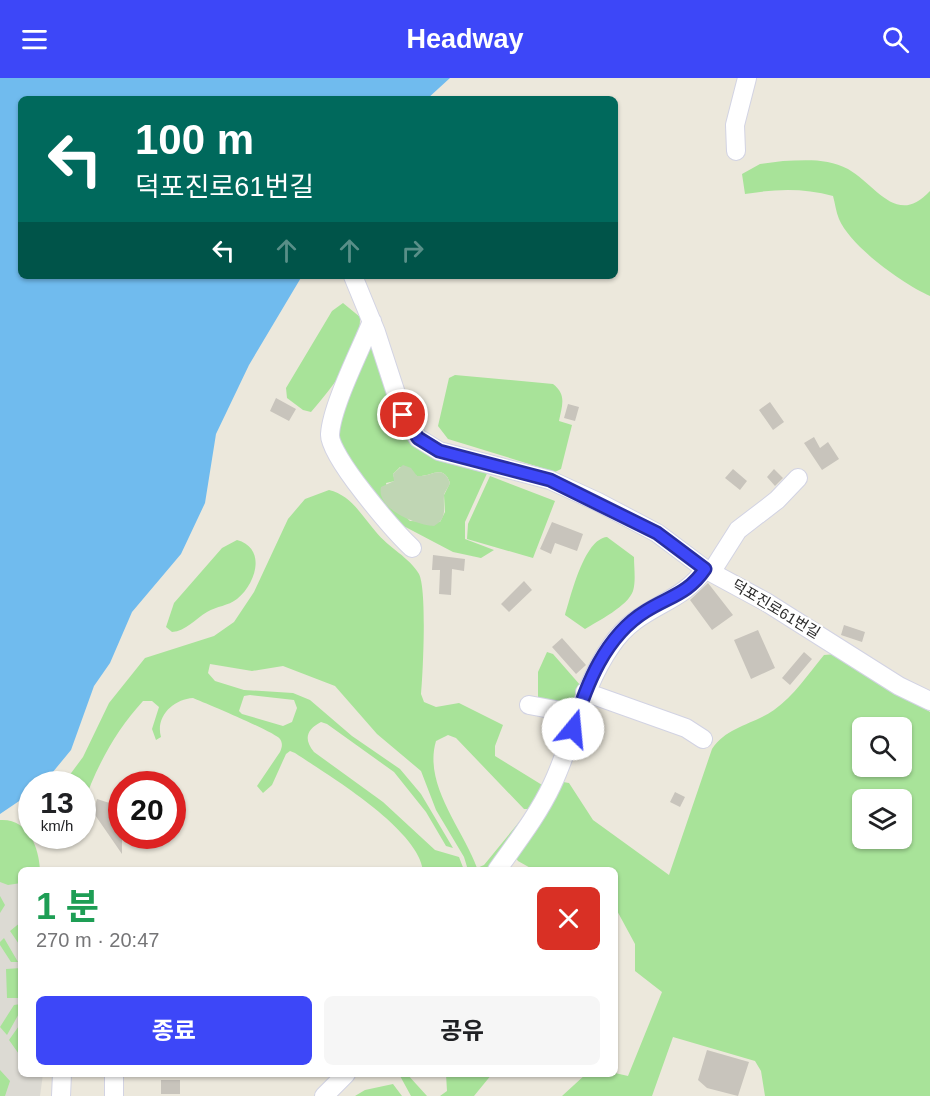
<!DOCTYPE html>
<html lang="ko">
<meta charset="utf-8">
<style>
body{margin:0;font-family:Arial,"Noto Sans KR",sans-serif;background:#f6f6f6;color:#202124;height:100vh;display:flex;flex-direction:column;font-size:22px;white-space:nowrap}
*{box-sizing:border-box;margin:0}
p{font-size:20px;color:#757577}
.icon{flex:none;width:33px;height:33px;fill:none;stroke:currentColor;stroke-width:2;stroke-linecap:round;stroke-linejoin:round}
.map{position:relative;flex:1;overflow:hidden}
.panel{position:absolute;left:18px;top:789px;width:600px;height:210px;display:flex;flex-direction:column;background:#fff;border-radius:9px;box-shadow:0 2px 4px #0004}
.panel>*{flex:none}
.hud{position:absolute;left:18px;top:18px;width:600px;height:183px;border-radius:9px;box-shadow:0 2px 4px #0004;background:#00695c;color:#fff;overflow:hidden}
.buttons{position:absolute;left:852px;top:639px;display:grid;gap:12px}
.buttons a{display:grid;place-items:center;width:60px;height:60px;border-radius:9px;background:#fff;box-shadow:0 2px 4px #0004;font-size:30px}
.speed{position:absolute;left:18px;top:693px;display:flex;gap:12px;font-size:30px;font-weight:700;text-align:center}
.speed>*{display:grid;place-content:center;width:78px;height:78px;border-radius:50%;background:#fff;box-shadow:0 2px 4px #0004;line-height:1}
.speed small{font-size:15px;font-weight:400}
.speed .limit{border:9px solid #d22;background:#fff;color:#111}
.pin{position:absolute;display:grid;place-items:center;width:51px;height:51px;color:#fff;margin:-26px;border:3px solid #fff;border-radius:50%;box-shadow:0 2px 6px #0007}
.me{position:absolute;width:66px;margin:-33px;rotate:17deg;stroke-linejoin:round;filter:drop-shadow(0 0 4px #0008)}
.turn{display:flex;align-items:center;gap:21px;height:126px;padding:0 18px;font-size:27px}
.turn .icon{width:78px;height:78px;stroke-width:2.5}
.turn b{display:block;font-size:42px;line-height:51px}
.lanes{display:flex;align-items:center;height:57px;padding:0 18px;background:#0003;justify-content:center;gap:30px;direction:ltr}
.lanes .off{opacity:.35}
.round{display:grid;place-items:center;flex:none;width:63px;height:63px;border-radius:9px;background:#f6f6f6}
.summary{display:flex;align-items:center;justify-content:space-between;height:102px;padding:0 18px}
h1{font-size:36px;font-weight:700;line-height:45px;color:#1e9e55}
.button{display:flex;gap:12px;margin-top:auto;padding:12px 18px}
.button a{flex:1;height:69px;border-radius:9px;background:#3d47f8;color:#fff;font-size:24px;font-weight:700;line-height:69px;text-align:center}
.button a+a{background:#f6f6f6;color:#202124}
header{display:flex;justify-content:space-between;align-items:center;height:78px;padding:0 18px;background:#3d47f8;color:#fff;font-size:27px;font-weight:700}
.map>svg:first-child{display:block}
.green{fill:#a8e399;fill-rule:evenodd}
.cemetery{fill:#c0d6b4}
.plaza{fill:#dcdad3}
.water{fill:#70bbee}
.building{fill:#c8c4bc}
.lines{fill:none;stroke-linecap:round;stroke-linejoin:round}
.minor-casing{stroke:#d2d3e3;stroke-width:20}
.minor{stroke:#fff;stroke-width:18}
.route-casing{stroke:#282ea1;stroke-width:15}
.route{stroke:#3d47f8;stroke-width:10}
.labels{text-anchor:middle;stroke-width:4.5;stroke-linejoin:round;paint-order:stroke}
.street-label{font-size:15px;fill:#2a2a2a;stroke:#fff}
</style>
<header><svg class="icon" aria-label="menu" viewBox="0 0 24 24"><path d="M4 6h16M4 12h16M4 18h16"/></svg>Headway<svg class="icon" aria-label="search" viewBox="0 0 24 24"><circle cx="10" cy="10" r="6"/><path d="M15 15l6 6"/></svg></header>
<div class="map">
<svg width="930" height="1018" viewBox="0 0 930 1018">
<rect width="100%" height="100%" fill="#ece8dc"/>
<path class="green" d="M783,83C805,82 828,80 848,91C877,108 897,149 930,113V218C903,206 851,169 839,141C836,134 835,125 833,118C804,110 775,111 745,116L742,96L760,86Z
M343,225L360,239C361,275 333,308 311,334L303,332L287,320L286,310L332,233Z
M369,262L401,346L489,391L465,444V461L494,472L481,480L453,474L394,443L346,383L336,354ZM400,389L417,398C432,399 443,385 450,405L444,417L445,434L440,444L410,443L404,437L393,432L386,405L395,403L393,396Z
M455,297L553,306C567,317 562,327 559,343L572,347L561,391L555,394L448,361L438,348L449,300Z
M490,398L555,423L533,480L467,461L468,446Z
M329,412C351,417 362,438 376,454C388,469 410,480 419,496C427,512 423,595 421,616L424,624L436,629L459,625L503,647L495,668V678L547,710L530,731H524L456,660L448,657L436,663C423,707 463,751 477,790L484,787L524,738L493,792H468L464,779L436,732L421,693L377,656L335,608L283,588L252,593L210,586L208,595L215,603L244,612L293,615L310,622L352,658L400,691L421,716L453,770L446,768L426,734L394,694L327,646L321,644C307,651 303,661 314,674L383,724L435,772L459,779L464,792H423C417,750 328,697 295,675L290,673L286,676L272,707L263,715L257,708L280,674C282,669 283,666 280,661C275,654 205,625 193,620C174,621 155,638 161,659L156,662L152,651L159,629L152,623H143C121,647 104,675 91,706C87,716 86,728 83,738L82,706H63L83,679L109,625L145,580L214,558L234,544L254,514L288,441L305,421ZM250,617L294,622L297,630L292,644L283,648L242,636L239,633L244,618Z
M607,459L634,479C634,490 636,503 633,513C628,528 598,543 585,551L565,537C571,518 584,461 607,459Z
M237,462C267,470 256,506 237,521C228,528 217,528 207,534C195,541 186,553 172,554L166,549L174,525L222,470Z
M547,574L553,576L581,608L577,622L572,627L538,621V594Z
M836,576L930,634V1018H765L761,993L755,983L673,959L652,1018H562L586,996L615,995L628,998L662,914L635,893V866L615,829V792H534L518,783L513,776L563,704L569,705L593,742L669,797L712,671C726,649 754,646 774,632C794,618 809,595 824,577ZM862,650H902V688H862ZM862,722H902V760H862Z
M0,742C28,740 39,769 40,792H21V996L29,1018H0Z
M399,996H407L427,1018H411Z
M446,996H492L474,1018H440L447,1013Z
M393,1006L402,1018H355L365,1012Z"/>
<path class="cemetery" d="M403,387L411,390L417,398C432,399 443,385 450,405C449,409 444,414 444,418C443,431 448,440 434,448C416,447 376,431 381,409L394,403L393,396Z"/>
<path class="plaza" d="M0,804L8,807L21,805V844L10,853L21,869V890L6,891L7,920H21V926L14,927L0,949L7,957L21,932V945L9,962L21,979V996H43L40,1018H5L10,1003L0,992V867L11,884H18L4,860L0,864V835L5,827L0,818Z"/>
<path class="water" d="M0,0H450L427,21H21V198H302L249,287L216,356L205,425L181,476L132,534L110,585L94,608L71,672L43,706H32L31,715L0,736Z"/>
<path class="building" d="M276,320L296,331L289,343L270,333Z
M770,324L784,344L773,352L759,332Z
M568,326L579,329L575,343L564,340Z
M814,359L820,370L828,364L839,381L822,392L804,365Z
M733,391L747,403L740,412L725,400Z
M774,391L783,400L775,408L767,399Z
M552,444L583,456L577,473L555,465L551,476L540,471Z
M433,477L465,481L464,493L452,491L451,517L439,516L440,492H432Z
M524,503L532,512L509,534L501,526Z
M708,505L733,537L712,552L690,522Z
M844,547L865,554L862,564L841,557Z
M758,552L775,590L751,601L734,562Z
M562,560L586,587L576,596L552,569Z
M804,574L812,581L790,607L782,600Z
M675,714L685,719L680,729L670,724Z
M97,721L122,729V776L93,734Z
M707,972L749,984L738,1018L707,1010L698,1002Z
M161,1002H180V1016H161Z"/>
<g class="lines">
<defs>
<path id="minor" d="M736,73L735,47L747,0
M353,198L376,254L403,337L418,360L439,373L550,402L598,424L657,455L705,491L766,524L899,608L930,623
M372,243C360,273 332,327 330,356C328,377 394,453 412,470
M712,493L738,452L777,422L798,400
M585,614L686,650L703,661
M529,627L577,636
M497,792C516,765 538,737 552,707C574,661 581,611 611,568C639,526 680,528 705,491
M114,996V1018
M61,1018L62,996
M324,1018L346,996"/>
</defs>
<use href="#minor" class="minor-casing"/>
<use href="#minor" class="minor"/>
</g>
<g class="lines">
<defs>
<path id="route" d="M403,337L418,360L439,373L550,402L657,455L705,491C688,516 670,518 646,533C605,558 586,607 573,651"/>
</defs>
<use href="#route" class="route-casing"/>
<use href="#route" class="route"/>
</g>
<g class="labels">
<g class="street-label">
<text transform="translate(776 531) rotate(31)" y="5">덕포진로61번길</text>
</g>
</g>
</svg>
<div class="buttons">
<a><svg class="icon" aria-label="search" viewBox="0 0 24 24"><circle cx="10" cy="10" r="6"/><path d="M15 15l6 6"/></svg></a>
<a><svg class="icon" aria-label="layers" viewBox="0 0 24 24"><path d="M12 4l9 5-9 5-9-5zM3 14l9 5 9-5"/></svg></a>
</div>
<div class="speed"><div>13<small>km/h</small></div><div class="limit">20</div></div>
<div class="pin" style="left:403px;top:337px;background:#d93025"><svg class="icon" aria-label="arrive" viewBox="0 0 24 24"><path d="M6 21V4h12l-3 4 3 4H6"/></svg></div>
<svg class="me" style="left:573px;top:651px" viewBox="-20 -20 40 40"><circle r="19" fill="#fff"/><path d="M0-13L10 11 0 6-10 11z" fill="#3d47f8"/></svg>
<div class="hud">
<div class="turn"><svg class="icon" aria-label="left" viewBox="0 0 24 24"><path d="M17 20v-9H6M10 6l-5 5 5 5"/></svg><div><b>100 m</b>덕포진로61번길</div></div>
<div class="lanes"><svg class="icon" aria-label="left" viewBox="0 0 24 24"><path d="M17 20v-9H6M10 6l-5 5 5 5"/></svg><svg class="icon off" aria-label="ahead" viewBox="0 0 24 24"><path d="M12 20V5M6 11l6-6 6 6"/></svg><svg class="icon off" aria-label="ahead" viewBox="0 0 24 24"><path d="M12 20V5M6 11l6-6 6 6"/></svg><svg class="icon off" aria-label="right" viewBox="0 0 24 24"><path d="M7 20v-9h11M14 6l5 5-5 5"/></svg></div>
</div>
<section class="panel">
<div class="summary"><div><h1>1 분</h1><p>270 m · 20:47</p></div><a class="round" style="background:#d93025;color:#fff"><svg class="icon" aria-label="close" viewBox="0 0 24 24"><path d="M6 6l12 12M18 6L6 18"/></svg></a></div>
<div class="button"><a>종료</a><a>공유</a></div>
</section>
</div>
